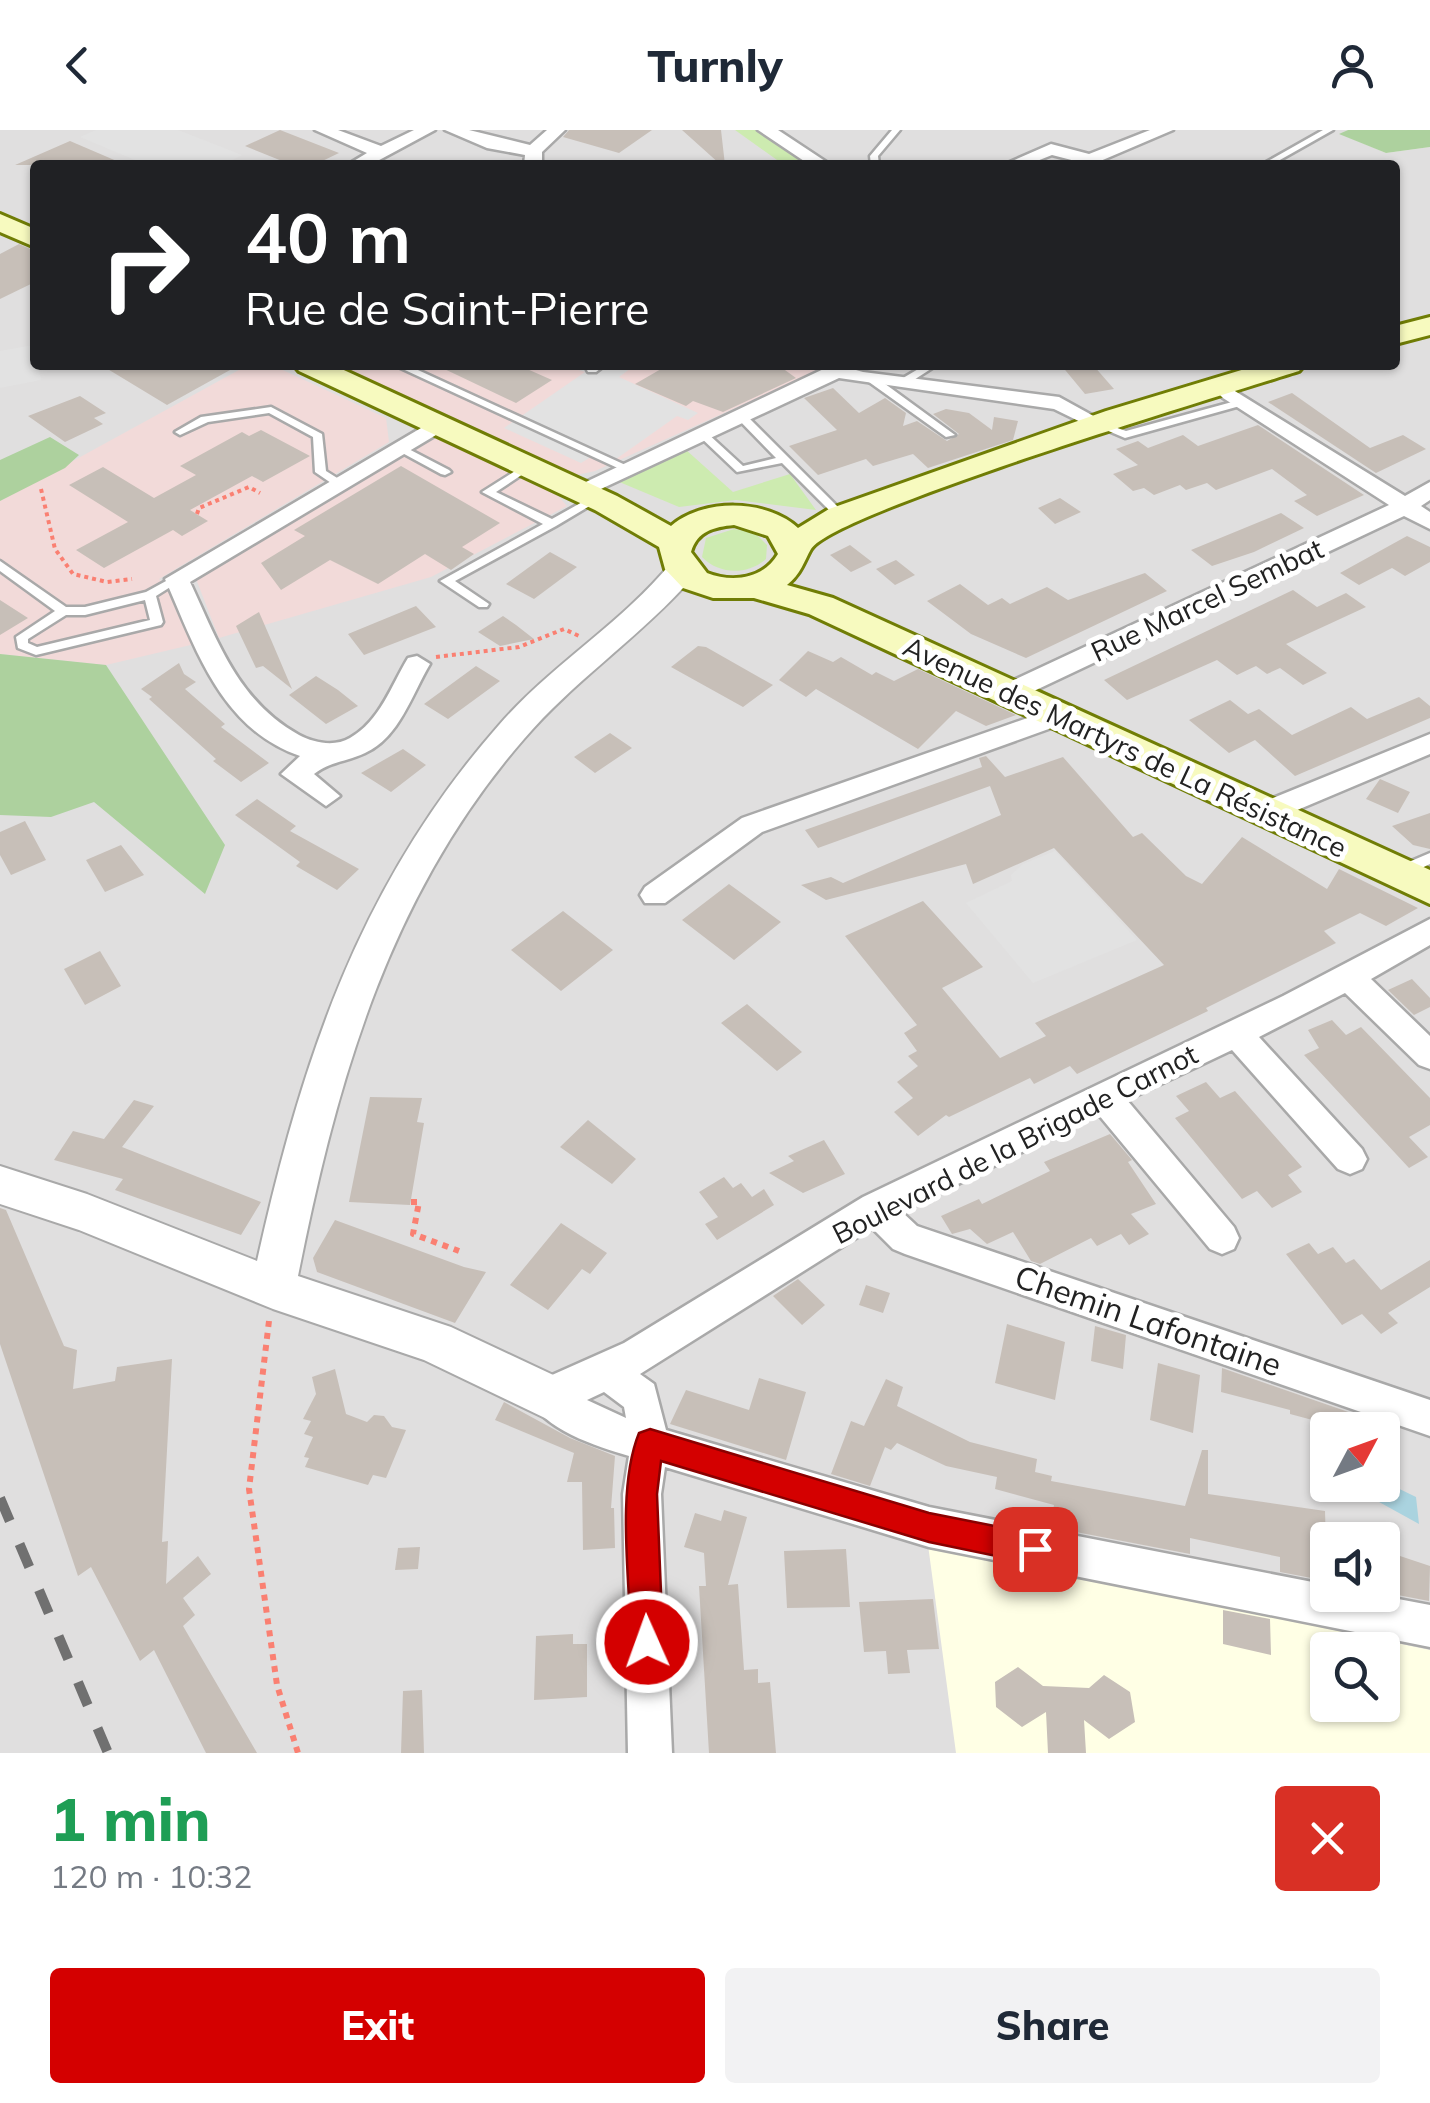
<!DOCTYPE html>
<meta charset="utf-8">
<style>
body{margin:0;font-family:Mulish,sans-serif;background:#f2f2f3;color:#1f2937;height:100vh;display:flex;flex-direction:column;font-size:38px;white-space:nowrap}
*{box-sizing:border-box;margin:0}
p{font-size:32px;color:#747a83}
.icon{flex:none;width:55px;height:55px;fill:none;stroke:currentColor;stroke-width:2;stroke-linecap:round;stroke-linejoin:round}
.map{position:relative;height:1623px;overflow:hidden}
.panel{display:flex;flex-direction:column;background:#fff;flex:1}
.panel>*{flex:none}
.hud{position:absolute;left:30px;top:30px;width:1370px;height:210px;border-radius:10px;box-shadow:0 2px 8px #0004;background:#202124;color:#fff;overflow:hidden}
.needle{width:65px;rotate:49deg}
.tools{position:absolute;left:1310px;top:1282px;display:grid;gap:20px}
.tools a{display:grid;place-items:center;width:90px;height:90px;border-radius:10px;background:#fff;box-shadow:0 2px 8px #0004;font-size:50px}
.pin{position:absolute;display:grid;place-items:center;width:85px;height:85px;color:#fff;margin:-42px;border-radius:20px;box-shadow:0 5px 15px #0006}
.me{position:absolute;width:110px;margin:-55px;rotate:358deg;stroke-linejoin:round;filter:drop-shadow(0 0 8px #0008)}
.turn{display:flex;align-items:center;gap:35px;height:210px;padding:0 50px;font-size:45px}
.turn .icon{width:130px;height:130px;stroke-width:2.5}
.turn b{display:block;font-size:70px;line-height:85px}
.round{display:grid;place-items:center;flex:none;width:105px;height:105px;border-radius:10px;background:#f2f2f3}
.summary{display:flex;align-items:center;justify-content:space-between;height:170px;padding:0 50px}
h1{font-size:60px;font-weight:800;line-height:75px;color:#1e9e55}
.cta{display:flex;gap:20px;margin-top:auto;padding:20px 50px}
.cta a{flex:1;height:115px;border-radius:10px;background:#d40000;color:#fff;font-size:40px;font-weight:800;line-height:115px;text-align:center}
.cta a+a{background:#f2f2f3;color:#1f2937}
header{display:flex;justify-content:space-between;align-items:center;height:130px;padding:0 50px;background:#fff;font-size:45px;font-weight:800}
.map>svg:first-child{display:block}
.residential{fill:#e0dfdf;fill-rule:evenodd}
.commercial{fill:#f2dad9}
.education{fill:#ffffe5;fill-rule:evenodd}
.grass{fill:#cdebb0}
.forest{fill:#add19e}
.parking{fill:#e2e2e2}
.water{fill:#aad3df}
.building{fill:#c7bfb8}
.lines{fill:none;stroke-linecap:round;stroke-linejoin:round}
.service-casing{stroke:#a9a9a9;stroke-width:5}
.minor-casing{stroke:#a9a9a9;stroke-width:5}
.tertiary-casing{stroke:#a9a9a9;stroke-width:4}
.secondary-casing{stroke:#707d05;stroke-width:6}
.path-far1{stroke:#fa8072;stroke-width:4;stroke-dasharray:4 4;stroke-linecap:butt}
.path{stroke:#fa8072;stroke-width:6;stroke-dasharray:6 6;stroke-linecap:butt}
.service{fill:#fff;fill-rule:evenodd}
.minor{fill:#fff;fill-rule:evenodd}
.tertiary{fill:#fff;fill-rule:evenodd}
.secondary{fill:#f7fabf;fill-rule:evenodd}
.rail{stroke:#707070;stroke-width:10;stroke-dasharray:25 25;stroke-linecap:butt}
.route{fill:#d40000;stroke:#8a0000;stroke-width:2.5}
.labels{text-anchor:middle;stroke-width:10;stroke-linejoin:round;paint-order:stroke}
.street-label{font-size:28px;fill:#222;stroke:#fff}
.near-street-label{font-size:32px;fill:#222;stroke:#fff}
</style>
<header><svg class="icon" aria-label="back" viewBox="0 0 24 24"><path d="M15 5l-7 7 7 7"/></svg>Turnly<svg class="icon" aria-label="person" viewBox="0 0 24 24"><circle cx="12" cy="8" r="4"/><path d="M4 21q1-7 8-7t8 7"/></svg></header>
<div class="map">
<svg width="1430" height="1623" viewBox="0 0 1430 1623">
<rect width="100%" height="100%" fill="#f2efe9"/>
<path class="residential" d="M0,0H1348L1341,4L1386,23L1430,17V1623H0ZM35,35H1395V235H35ZM1328,1300H1382V1355H1328ZM1328,1410H1382V1465H1328ZM1328,1520H1382V1575H1328Z"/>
<path class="commercial" d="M248,235H272L386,288L389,312L159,449L170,459L199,513L106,535L0,524V371Z
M329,235H831L595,341L572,346L552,359L567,376L431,447L219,508L196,449L457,291Z"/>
<path class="education" d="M928,1415L1430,1520V1623H956ZM1328,1520H1382V1575H1328Z"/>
<path class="grass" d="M735,0H757L813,35H784Z
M685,319L733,362L790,344L816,380L736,370L679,377L617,351Z
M734,399L755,403L767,415L766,429C748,445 719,445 702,427L706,408Z"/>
<path class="forest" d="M1348,0H1430V17L1386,23L1339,4Z
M50,307L79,325L65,338L0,371V330Z
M0,524L106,535L225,715L205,764L94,672L51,687L0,685Z"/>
<path class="parking" d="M96,0H178L242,25L222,35H147L80,7Z
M34,215L41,250L0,258V221Z
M564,235H635L619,247L698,283L688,290L677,286L609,334L591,327L581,333L504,298L585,242Z
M1055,721L1137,810L1033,853L966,773L1012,751L1011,745L1023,734Z"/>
<path class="water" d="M1383,1351L1416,1367L1419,1394L1370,1367L1367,1355H1382Z"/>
<path class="building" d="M280,0L339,23L314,35H292L245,16Z
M569,0H652L619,23L563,7Z
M682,0H721L725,35H721Z
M70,11L126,35H15Z
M19,114L35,121V152L0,169V124Z
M101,235H239L167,275Z
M436,235H518L552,250L516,273Z
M668,235H778L796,248L723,282L693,271L686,276L635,254Z
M1061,235H1093L1114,259L1085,264Z
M833,258L859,283L885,268L906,283L903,296L917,291L947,311L959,304L933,284L946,279L969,283L992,300L994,287L1018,291L1013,310L928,338L913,324L873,336L866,329L818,345L789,316L837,300L804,268Z
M1292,263L1370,318L1403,305L1426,319L1376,343L1268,272Z
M80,266L106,283L94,288L103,294L65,312L28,286Z
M1258,295L1364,365L1317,386L1294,371L1307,365L1272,339L1216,360L1207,353L1186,360L1180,355L1154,365L1144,358L1133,361L1113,344L1138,335L1116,319L1138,311L1148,318L1183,305L1198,316Z
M261,300L310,326L263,352L252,346L190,380L208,391L182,406L173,400L104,438L76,420L128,392L69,355L103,337L154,368L196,345L180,336L242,302L249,306Z
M401,336L500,393L462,417L474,424L451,440L425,424L378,454L330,430L281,460L261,433L305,406L294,400Z
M1060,368L1081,382L1055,394L1038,378Z
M1281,383L1304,398L1254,422L1212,436L1191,420Z
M1407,406L1430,417V432L1405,446L1392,438L1359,455L1340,443Z
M850,415L872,432L851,442L830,425Z
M550,422L577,437L534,469L506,454Z
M896,430L915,445L895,455L876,439Z
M1145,443L1167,461L1026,528L971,504L927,471L960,454L988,475L1002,468L1010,474L1047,457L1068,470Z
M1293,460L1317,477L1346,463L1366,477L1286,514L1327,543L1303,555L1280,538L1267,544L1256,536L1237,545L1217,530L1127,570L1104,550Z
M0,470L28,488L0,505Z
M416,476L436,497L364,525L348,504Z
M259,482L272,512L292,559L263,536L256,538L236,496Z
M503,486L516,495L534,509L500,516L478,502Z
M698,516L706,517L773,555L743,577L671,537Z
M808,521L833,532L841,527L872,545L876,542L894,551L918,539L1016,585L986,596L956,581L918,619L816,559L806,567L779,550Z
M179,533L184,544L196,552L185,559L225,594L221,597L269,633L241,652L213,631L216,629L149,569L152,567L141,559Z
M476,536L500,551L448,589L424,574Z
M316,546L338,560L358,576L326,594L289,565Z
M1419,567L1430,576V588L1295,646L1255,610L1229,623L1189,590L1230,570L1248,584L1259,579L1292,605L1351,577L1367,589Z
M610,603L632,618L595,643L574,627Z
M403,619L426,635L391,662L361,643Z
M986,626L1005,647L1063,627L1133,707L1142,703L1186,746L1202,754L1242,707L1327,759L1339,739L1418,778L1386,796L1360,783L1324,801L1336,813L1206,878L1208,881L1077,944L1070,936L1034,954L1030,948L949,987L946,985L918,1006L894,982L913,968L897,952L918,936L908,926L917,921L904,903L917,895L845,806L923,771L983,837L942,858L1000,928L1046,906L1035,893L1164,835L1054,718L973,754L966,734L826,770L801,755L831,747L843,753L1001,685L990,656L818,718L805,700L982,637L979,628Z
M1380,649L1410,662L1398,683L1366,669Z
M257,669L296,696L290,701L359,739L337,760L296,736L300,732L235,685Z
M1430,683V719L1413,715L1392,696Z
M25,691L46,730L11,745L0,725V702Z
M121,715L144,745L105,762L86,730Z
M729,754L781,792L734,830L682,790Z
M563,781L613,820L561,861L511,820Z
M100,821L121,856L85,875L64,839Z
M1412,849L1430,868V877L1414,885L1388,860Z
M747,874L802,922L777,941L721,893Z
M1332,890L1346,905L1361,897L1430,968V995L1409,1007L1428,1027L1409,1038L1304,925L1319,918L1308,900Z
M1206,952L1220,968L1235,961L1302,1037L1288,1045L1302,1062L1272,1078L1257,1061L1242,1069L1175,988L1189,981L1176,966Z
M370,967L422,968L417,992L424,993L410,1075L349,1072Z
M134,970L154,976L122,1017L261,1072L241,1105L115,1060L123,1049L54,1030L73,1001L104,1009Z
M588,990L636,1029L612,1054L560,1017Z
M1110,1004L1132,1030L1128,1032L1156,1074L1131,1084L1149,1104L1129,1115L1121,1104L1097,1116L1091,1108L1040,1134L1031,1131L1013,1102L987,1114L970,1099L952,1104L941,1086L979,1069L982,1074L1050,1041L1044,1032Z
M824,1010L845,1044L803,1063L769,1043L794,1031L788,1026Z
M724,1047L733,1058L741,1053L752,1067L764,1059L774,1075L717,1110L705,1094L718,1087L699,1062Z
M0,1078L6,1080L64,1216L77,1220L73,1259L115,1251L117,1237L172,1229L162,1412L168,1411L166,1454L198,1426L211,1444L183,1468L195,1485L183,1496L257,1623H206L154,1520L140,1531L91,1437L78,1446L0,1214Z
M335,1090L464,1137L486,1142L455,1193L317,1142L313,1128Z
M561,1093L607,1123L590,1144L582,1139L548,1180L510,1155Z
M1309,1113L1318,1124L1333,1117L1346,1133L1354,1129L1381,1160L1430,1130V1157L1388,1183L1398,1193L1381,1204L1362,1184L1342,1195L1286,1124Z
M798,1149L825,1175L802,1195L773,1166Z
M866,1155L890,1163L883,1183L859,1175Z
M1007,1194L1065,1212L1055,1270L995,1253Z
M1095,1196L1126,1205L1123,1239L1091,1231Z
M1158,1233L1200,1245L1193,1303L1150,1290Z
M1222,1238L1357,1285L1354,1300H1318L1320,1292L1290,1284V1280L1221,1262Z
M335,1239L346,1284L367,1292L374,1285L384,1286L392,1297L406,1300L386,1348L373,1345L368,1355L305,1337L309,1328L304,1327L313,1307L304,1304L311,1291L303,1289L316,1264L312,1247Z
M759,1248L806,1262L786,1330L670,1294L686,1260L749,1280Z
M886,1249L903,1257L897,1276L970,1312L1037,1329L1035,1342L1052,1346L1051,1351L1185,1376L1202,1320H1208V1364L1325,1381L1327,1451L1280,1442V1427L1190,1408V1424L1050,1397L1054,1375L995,1359L997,1347L946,1336L897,1313L891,1320L885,1317L870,1356L831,1344L851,1291L864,1296Z
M504,1272L570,1308L615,1326L611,1378H614L615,1418L583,1420L582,1352H567L574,1323L495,1290Z
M724,1380L747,1387L728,1455L738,1454L744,1540L758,1539V1553L770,1552L776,1623H709L699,1456H706L704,1423L684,1417L695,1383L721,1391Z
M420,1417L418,1439L395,1440L398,1418Z
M846,1419L850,1477L787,1478L784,1421Z
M1382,1420L1430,1436L1429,1471L1382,1462Z
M933,1469L939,1519L907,1520L910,1543L888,1544L886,1521L864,1522L859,1472Z
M1223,1480L1270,1489L1271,1525L1223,1514Z
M573,1504V1514H587V1567L534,1570L536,1506Z
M1018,1537L1043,1556L1089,1558L1104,1545L1130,1562L1135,1592L1109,1609L1084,1590L1086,1623H1048L1046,1582L1022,1597L996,1577L995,1552Z
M422,1560L424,1623H401L403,1561Z"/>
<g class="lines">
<defs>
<path id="service" d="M892,0H900L878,26L879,35H871L870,26Z
M1323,0H1333L1271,35H1261Z
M394,235H407L632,338L630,340H622Z
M593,235H605L596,242H588L587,240Z
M925,235H937L906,255H898V251Z
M869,248H877L955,305L946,307L869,252Z
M1243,269L1247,270V274L1125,308L1092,294L1097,291L1126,301Z
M271,277L322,304L326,341L342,351V355H334L315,342L313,307L269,283L208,292L180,305L175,302L201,287Z
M741,283L745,284L845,384V388H837L782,333L737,342L697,304L706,302L743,336L776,328L737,288L736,286Z
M399,314L449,340L451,342L445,345L441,344L395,319L394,317Z
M528,333L534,336L532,338L496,362L552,389L593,366H601L603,368L556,396L455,451L489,474L487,477H479L440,451L543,394L482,362Z
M0,431L66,477H85L146,462L177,445L183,449L156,466L163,492L161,495L36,525L18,518L16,507L55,481L0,441ZM145,470L150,490L37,517L28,513V509L66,485H85Z
M1430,723V734L1407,745H1397L1395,741L1397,737Z"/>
<path id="minor" d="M315,0H338L381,16L414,0H435L370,35H347L367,23Z
M445,0H469L530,15L547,0H565L542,22V35H524L525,25L487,18Z
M758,0H778L831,35H810Z
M1150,0H1173L1091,35L1052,25L1027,35H1003L1051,14L1089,24Z
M832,235H859L856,240L863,242L1059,267L1108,294L1097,300L1054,279L839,248L588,365L580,367L569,360Z
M1230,258L1405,366L1430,352V370L1421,376L1430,382V399L1404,386L1017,569H999L995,563L999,557L1389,375L1223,268L1219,264Z
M438,288L446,289V299L190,452C218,512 238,571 299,605C314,613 335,617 350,608C380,591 391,556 408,528L417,526L430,534C412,564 399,608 365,623C346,632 331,631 314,644L340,666L326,676L281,644L300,626C221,599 196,519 165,449Z
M1059,577L1068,580L1072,586L1068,592L762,702L665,773H645L640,765L645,757L742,688Z
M1430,604V624L1276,689L1266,692L1252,682L1256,675Z
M1430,789V815L1371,849L1430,906V939L1419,935L1345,863L1259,907L1362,1019L1367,1029L1362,1039L1350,1044L1338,1039L1232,920L1127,970L1234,1097L1239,1108L1234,1119L1222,1124L1210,1119L1098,984L902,1082L917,1096L1430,1270V1306L905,1124L893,1119L872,1098L640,1244L654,1254L666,1300L929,1377L1328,1455V1465H1377L1430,1475V1517L929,1417L665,1337L661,1364L672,1623H628L623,1364L629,1326C596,1316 543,1300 528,1266L534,1253L624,1213L863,1067L1283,866ZM604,1262L624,1277L626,1288L587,1270Z"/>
<path id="tertiary" d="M682,431L697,440L683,458C634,511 572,553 524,609C390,763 337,949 298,1146L451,1197L564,1250L570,1266L564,1282L547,1289L424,1230L273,1179L79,1100L0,1074V1036L87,1064L257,1131C302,929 360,753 499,595C551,535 621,494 671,433Z"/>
<path id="secondary" d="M0,84L35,99V117L0,102Z
M1430,187V205L1395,214V196Z
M294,235H333L617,366L671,396C703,368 767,369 798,398L829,379L1106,281L1258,235H1304L1299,241C1233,262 836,381 811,419C804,431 801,444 787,455L833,468L1430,740V774L809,484L754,468H713L683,458L665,439L659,417L595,380L299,241ZM734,395L768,406L778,424C763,449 733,453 707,443L691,422C697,401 714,397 734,395Z"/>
</defs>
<use href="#service" class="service-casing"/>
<use href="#minor" class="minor-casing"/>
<use href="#tertiary" class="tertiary-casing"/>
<use href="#secondary" class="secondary-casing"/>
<path class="path-far1" d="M41,359L55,419L73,444L107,452L132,449
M197,384L199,378L249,357L260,363
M436,527L519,517L564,499L579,506"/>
<path class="path" d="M411,1072H419L413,1104L459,1121
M269,1191L249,1359L277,1555L298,1623"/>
<use href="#service" class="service"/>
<use href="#minor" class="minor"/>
<use href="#tertiary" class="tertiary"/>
<use href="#secondary" class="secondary"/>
<path class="rail" d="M0,1368L108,1623"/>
</g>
<path class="route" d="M650,1299L929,1383L1035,1404L1046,1408L1050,1419L1046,1429L1035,1434L929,1412L661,1331L657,1364L663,1512L658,1523L647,1527L636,1523L631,1512C630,1451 616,1360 639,1303Z"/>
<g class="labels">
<g class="street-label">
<text transform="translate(1207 470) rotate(-25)" y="10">Rue Marcel Sembat</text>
<text transform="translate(1125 617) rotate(25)" y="10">Avenue des Martyrs de La Résistance</text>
<text transform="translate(1015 1014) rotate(-27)" y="10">Boulevard de la Brigade Carnot</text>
</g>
<g class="near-street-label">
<text transform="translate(1148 1191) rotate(19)" y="11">Chemin Lafontaine</text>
</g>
</g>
</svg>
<div class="tools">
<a><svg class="needle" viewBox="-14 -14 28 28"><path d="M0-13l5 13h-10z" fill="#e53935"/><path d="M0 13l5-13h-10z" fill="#747a83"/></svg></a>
<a><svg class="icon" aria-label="sound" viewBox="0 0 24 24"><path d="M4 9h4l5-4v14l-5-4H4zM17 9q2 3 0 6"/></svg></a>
<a><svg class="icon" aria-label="search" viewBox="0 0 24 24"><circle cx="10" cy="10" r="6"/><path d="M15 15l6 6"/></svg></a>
</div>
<div class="pin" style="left:1035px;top:1419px;background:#d93025"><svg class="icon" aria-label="arrive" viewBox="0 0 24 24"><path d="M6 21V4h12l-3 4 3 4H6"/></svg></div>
<svg class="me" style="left:647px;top:1512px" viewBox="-20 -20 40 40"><circle r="17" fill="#d40000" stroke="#fff" stroke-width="3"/><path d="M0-11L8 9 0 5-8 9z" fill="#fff"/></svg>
<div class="hud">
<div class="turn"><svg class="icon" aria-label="right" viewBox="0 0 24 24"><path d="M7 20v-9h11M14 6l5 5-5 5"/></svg><div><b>40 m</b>Rue de Saint-Pierre</div></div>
</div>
</div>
<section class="panel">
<div class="summary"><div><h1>1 min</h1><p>120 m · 10:32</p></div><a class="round" style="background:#d93025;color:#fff"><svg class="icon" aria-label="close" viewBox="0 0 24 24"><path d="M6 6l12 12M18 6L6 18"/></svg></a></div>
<div class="cta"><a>Exit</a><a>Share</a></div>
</section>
